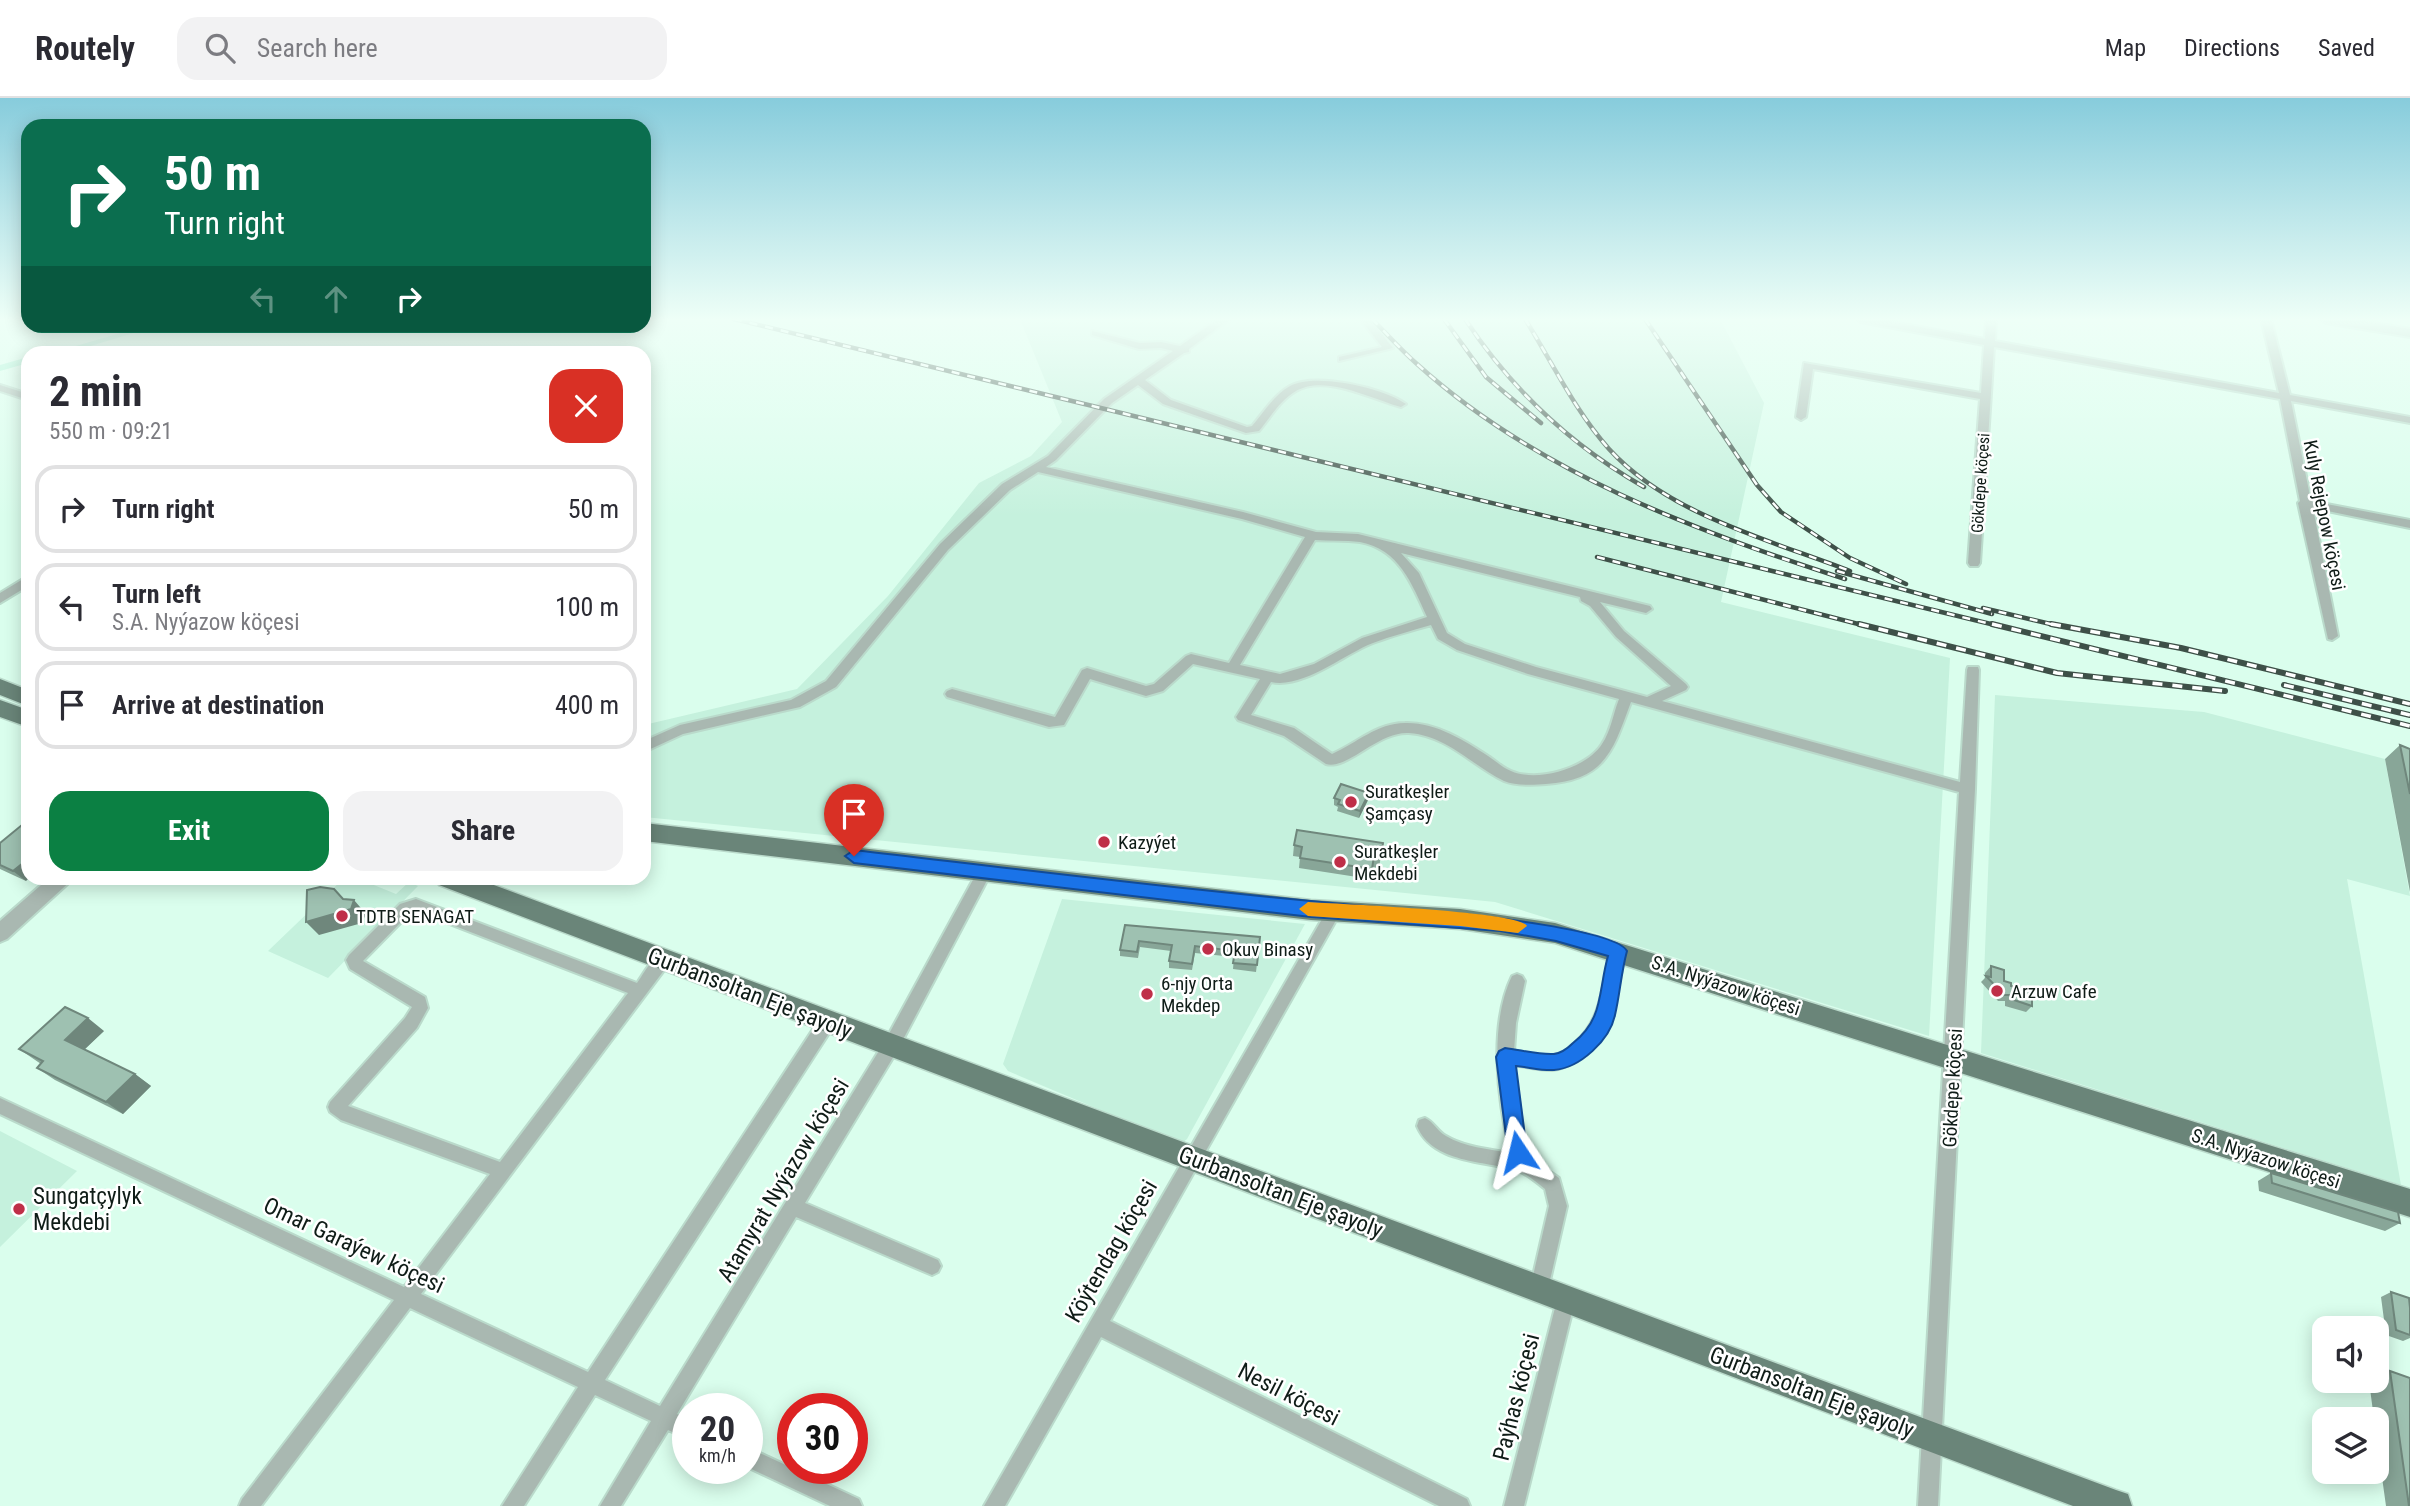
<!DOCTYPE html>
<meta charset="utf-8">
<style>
body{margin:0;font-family:"Roboto Condensed",sans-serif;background:#f2f2f3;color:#2b2b33;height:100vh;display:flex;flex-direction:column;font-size:26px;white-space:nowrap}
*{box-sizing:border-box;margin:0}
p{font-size:23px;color:#7c7c81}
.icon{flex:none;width:38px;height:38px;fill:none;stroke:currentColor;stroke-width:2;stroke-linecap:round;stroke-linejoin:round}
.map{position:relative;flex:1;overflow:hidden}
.details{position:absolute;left:21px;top:248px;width:630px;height:539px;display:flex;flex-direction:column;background:#fff;border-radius:21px;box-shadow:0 4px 18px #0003}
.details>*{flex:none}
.top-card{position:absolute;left:21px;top:21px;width:630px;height:214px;border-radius:21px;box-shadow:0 4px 18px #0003;background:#0b6e4f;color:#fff;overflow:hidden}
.tools{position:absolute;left:2312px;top:1218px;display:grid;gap:14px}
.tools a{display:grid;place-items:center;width:77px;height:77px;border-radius:14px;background:#fff;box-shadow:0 4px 18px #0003;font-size:35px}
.speed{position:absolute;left:672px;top:1295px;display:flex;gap:14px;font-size:35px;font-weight:700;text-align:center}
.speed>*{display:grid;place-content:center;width:91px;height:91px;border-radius:50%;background:#fff;box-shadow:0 4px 18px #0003;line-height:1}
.speed small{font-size:18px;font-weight:400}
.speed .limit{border:10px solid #d22;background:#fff;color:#111}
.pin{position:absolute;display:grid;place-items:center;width:60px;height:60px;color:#fff;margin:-72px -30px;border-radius:50% 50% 50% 0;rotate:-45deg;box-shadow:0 0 7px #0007}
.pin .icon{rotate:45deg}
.me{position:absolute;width:77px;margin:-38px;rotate:350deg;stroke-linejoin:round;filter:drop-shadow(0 0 5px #0008)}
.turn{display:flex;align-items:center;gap:24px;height:147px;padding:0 28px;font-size:32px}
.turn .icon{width:91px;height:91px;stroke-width:2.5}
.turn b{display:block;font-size:49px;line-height:60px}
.lanes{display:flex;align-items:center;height:66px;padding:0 28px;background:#0003;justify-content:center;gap:35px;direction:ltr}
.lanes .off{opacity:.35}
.round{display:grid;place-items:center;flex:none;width:74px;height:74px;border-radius:21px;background:#f2f2f3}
.head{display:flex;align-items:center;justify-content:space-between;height:119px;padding:0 28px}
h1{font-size:42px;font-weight:700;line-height:52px}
.cta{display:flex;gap:14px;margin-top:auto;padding:14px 28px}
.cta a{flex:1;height:80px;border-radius:21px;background:#0b8043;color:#fff;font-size:28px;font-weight:700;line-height:80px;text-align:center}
.cta a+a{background:#f2f2f3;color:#2b2b33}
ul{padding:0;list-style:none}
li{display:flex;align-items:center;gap:21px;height:88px;margin:0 14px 10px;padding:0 14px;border:4px solid #e1e1e2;border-radius:21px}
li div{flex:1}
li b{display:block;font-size:26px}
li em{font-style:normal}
header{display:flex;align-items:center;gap:42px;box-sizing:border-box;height:98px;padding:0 35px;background:#fff;border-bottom:2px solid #e1e1e2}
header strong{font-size:33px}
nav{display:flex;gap:38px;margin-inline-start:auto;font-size:24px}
.search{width:490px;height:63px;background:#f2f2f3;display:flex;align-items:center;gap:18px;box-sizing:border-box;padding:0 24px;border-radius:21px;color:#7c7c81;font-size:26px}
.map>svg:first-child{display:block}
.built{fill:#c5f1dd}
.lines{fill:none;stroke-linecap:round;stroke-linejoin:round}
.canal{fill:#95efca;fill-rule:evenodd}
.minor-casing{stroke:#badacb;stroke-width:4}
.tertiary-casing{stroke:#badacb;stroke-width:4}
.primary-casing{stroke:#badacb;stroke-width:3}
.minor{fill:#a9b8b1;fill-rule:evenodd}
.tertiary{fill:#a9b8b1;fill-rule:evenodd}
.primary{fill:#6a8579;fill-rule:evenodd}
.rail-far1-casing{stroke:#3e5048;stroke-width:4.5}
.rail-casing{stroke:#3e5048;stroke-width:6}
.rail-far1{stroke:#fff;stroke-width:2.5;stroke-dasharray:8;stroke-linecap:butt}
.rail{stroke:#fff;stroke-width:3.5;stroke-dasharray:10;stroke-linecap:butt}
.wall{fill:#88a698}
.shaded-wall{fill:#6f877c}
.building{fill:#9ec1b1;stroke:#6f877c;stroke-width:2}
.route{fill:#1a73e8;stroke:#114b97;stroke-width:2}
.slow{fill:#f59e0b}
.poi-dot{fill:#bf2f48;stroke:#fff;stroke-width:2.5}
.labels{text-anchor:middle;stroke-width:5;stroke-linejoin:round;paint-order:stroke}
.far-street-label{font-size:16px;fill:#0f1c17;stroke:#fff}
.street-label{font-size:19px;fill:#0f1c17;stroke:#fff}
.poi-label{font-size:19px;fill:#0f1c17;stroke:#fff;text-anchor:start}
.near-street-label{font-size:23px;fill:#0f1c17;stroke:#fff}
.near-poi-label{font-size:23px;fill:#0f1c17;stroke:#fff;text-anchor:start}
</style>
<header>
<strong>Routely</strong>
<div class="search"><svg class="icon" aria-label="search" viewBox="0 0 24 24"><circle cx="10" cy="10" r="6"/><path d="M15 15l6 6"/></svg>Search here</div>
<nav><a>Map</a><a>Directions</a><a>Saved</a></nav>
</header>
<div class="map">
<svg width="2410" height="1408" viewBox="0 0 2410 1408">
<rect width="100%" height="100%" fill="#dafeed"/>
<path class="built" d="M1020,221H1720L1764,305L1721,504L1950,560L1929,938L1495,804L644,719V627L797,591L888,498L979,385L1031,358L1062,324Z
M1995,597L2204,614L2385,661L2410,798L2347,781L2401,1087L1981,955Z
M343,781H359L396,796L409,784L418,788L328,880L268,853Z
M1062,801L1305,826L1187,1041L1181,1046L1008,973L1003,966Z
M0,1033L77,1073L0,1149Z"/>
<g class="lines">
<path class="canal" d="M145,228H157L64,256H48Z
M28,259V265L0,273V267Z"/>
<defs>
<path id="minor" d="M1218,221H1230L1189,251V254L1184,255L1145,282L1171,302L1247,329L1252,328C1263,315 1274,297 1290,288C1315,274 1384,290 1406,306L1401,309C1372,301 1325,276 1296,293C1280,302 1270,320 1259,333L1246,335L1163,306L1138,287L1112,305L1056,362L1046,369L1243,414L1316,434L1358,436L1650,508L1652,511L1646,515L1600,504L1624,533L1686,586L1688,589L1686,592L1662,603L1960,684L1967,572L1968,569H1978L1979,572L1975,691L1938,1408H1918L1959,694L1631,604C1613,652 1606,682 1546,686C1534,687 1516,688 1504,683C1471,667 1448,638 1409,635C1378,633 1348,672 1326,666L1284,638L1238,622L1236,619L1260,581L1193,566L1163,593L1146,598L1090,581L1064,627L1049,629L947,599L945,596L947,593L952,591L1055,619L1082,572L1087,570L1146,588L1154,586L1186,558L1191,556L1229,565L1305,439L1242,421L1038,374L1010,392L948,452L836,589L800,609L683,636L644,654V643L680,627L791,602L826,583L940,446L1002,386L1048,358L1104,301L1173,253L1161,250L1139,251L1092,237V233L1140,245L1161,244L1180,248ZM1315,442C1330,443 1345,442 1360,444C1399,451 1412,486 1427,519L1362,540L1314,566L1280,576L1240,567ZM1401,455L1580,499L1581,503L1590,508L1616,539L1671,588L1647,599L1536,569L1465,546L1447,535L1419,475ZM1431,527L1438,541L1457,552L1528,576L1619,601C1613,616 1611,633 1602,646C1587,670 1537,685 1511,673C1503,670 1496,663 1488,658C1464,642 1435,624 1405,625C1377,625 1357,645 1332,656L1294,630L1251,617L1271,584C1303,591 1344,556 1373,545C1391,538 1411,533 1431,527Z
M1360,221H1370L1393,250L1339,263V259L1382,249Z
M1856,221H1877L1985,241L1986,221H1996L1995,243L2279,295L2261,221H2271L2290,297L2410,319V325L2291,303L2311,403L2410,422V430L2313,410L2338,538L2332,542L2328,541L2298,405L2300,403L2280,301L1994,249L1980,465L1978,468H1970L1968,465L1980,301L1813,271L1806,319L1801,322L1796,319L1804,265L1981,295L1984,247L1861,224Z
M0,287L28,296V302L0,293Z
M28,478V488L0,505V495Z
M985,767L990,769L992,773L897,953L805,1105L938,1162L941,1168L938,1174L932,1177L796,1119L677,1316L688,1321V1341L668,1332L621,1408H600L651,1323L595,1297L524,1408H502L578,1289L410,1210L261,1408H239L242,1401L394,1202L0,1016V1000L404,1189L490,1076L341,1022L330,1014L328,1009L330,1004L405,920L412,909L350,871L346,862L349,857L400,806L416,801L637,885C645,874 654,854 668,857L671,862L668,867L421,1196L588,1274L821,919L827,917L833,919L835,924L833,929L605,1282L660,1308L885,943L980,769ZM416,813L628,895L500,1064L348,1008L417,930L428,910L425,899L363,863L410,815Z
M1334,807L1339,809L1341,813L1339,817L1110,1223L1467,1401L1470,1408H1439L1101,1239L1005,1408H984L1329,809Z
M1618,847L1623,848L1626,853C1616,892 1617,933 1582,959C1573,966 1563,971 1552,972C1539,972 1527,969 1514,967L1526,1053L1530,1060L1559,1080L1567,1108L1548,1191L1545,1197L1539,1200L1533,1197L1530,1191L1549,1108L1545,1091C1537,1085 1528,1076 1518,1073C1484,1062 1433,1066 1417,1028L1419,1022L1425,1020C1434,1024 1437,1033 1446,1038C1464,1049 1489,1051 1510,1055C1498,1003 1488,928 1512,878L1517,876L1522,878L1525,883L1516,925L1514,953C1528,955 1545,960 1558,956C1565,954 1571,949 1576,944C1603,919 1602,886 1610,853L1613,848Z
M1566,1193L1572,1196L1575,1202L1524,1408H1504L1557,1202L1560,1196Z
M747,1349L859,1401L862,1408H830L747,1369Z"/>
<path id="tertiary" d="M2319,221H2351L2410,231V239L2326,225Z
M49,780H74L7,841L0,844V823Z"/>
<path id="primary" d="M0,581L28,592V608L0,597Z
M0,602L28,612V629L0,619Z
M644,725L1311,802L1460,811L1555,825L2410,1091V1119L1555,845L1460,831L1311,822L644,743Z
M435,780H475L2116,1392L2128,1396L2132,1408H2073L439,787Z"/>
</defs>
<use href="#minor" class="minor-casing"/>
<use href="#tertiary" class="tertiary-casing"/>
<use href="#primary" class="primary-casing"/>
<use href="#minor" class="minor"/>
<use href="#tertiary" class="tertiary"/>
<use href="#primary" class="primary"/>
<defs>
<path id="rail-far1" d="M734,221L1999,528
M1372,221C1387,236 1401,252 1417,266C1536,374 1695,433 1845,481
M1444,221L1486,279L1541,325
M1465,221C1512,292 1570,347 1644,389
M1525,221C1552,264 1575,313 1609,351C1669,417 1770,442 1850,473
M1645,221L1757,387L1781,414L1850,460L1906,486
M1597,459L1866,528
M1837,473L1992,516
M1983,510L2059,528"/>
<path id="rail" d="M1859,526L2057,575L2225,593
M1992,526L2410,628
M2051,526L2181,550L2410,606
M2284,587L2410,617"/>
</defs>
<use href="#rail-far1" class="rail-far1-casing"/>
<use href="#rail" class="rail-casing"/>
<use href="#rail-far1" class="rail-far1"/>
<use href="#rail" class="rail"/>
</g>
<path class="wall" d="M2400,647L2410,651V794L2385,661Z
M1369,695L1368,702L1359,720L1337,713L1338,709L1334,707V700Z
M0,745L26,783L0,771Z
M1383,745L1379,770L1372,769L1370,781L1299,770L1300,759L1293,758L1294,747Z
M1125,827L1260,839L1256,874L1233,871L1234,859L1195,855L1192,872L1169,870V863L1171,853L1140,849L1138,860L1120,858V852Z
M1991,868L2004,883L2032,908L2026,914L2005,908V903H1998L1981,884L1985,880V875Z
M104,933L84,951L135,976L151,988L123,1016L55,982L37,970L41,966L19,951Z
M2271,1075L2400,1125L2385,1133L2259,1093L2258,1083Z
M2391,1194L2410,1210V1240L2403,1243L2386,1237L2381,1199Z
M2390,1273L2410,1408H2386L2376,1336V1321H2374L2369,1283H2376V1279Z"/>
<path class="shaded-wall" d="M1369,695L1368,702L1359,720L1360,713Z
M28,761L29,780L26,783L13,773Z
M354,802L366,816L362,825L319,837L306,824Z
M88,920L104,933L82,954L65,942Z
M135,976L151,988L123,1016L106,1004Z"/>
<path class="building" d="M2400,647L2410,651V696Z
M1341,686L1369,695L1360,713L1338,706L1340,702L1334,700Z
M28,722V761L13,773L0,767V745Z
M1297,732L1383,745L1381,759L1374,758L1372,771L1300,760L1302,749L1294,747Z
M320,789L334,791L343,801L354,802L351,811L306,824L307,792Z
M1125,827L1260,839L1257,867L1233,865L1235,853L1195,848L1192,866L1169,863L1172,847L1139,843L1137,854L1120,852Z
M1991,868L2004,872V883L2011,885V888L2032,894V908L2011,901V897H2004L1986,878L1991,879Z
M65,909L88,920L65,942L135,976L106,1004L37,970L43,963L19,951Z
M2271,1075L2398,1114L2400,1125L2272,1085Z
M2391,1194L2409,1200L2410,1210V1237L2396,1232Z
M2390,1273L2410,1280V1408H2409Z"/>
<linearGradient id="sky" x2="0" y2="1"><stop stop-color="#87ccdc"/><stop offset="0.53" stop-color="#eefff7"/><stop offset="1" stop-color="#eefff7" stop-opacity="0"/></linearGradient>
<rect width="2410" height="418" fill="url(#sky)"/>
<path class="route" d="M854,752C1052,775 1250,800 1449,815C1476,817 1616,832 1627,853C1621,875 1620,896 1615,917C1610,942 1580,970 1554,972C1542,973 1528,969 1516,968L1527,1054L1525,1060L1518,1063L1511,1060L1508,1054L1496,959L1499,953L1505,950C1521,952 1539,957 1554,956C1562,955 1568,950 1573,945C1604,921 1598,893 1608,858L1556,843L1500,833L1311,819L854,765L845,758Z"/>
<path class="slow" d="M1308,804C1336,806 1519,813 1527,828L1518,835L1460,828L1308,818L1299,811Z"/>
<g class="poi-dot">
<circle cx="1351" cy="704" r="7"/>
<circle cx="1104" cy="744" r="7"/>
<circle cx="1340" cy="764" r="7"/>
<circle cx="342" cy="818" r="7"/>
<circle cx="1208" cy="851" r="7"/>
<circle cx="1997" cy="893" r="7"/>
<circle cx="1147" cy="896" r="7"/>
<circle cx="19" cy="1111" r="7"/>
</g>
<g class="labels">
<g class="far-street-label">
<text transform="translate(1980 385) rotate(-86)" y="6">Gökdepe köçesi</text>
</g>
<g class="street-label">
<text transform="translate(2325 417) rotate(79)" y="7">Kuly Rejepow köçesi</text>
<text transform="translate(1726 887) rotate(18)" y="7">S.A. Nyýazow köçesi</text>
<text transform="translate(1952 990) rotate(-87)" y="7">Gökdepe köçesi</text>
<text transform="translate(2266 1060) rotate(18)" y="7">S.A. Nyýazow köçesi</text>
</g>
<g class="poi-label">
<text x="1365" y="700">Suratkeşler<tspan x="1365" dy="22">Şamçasy</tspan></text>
<text x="1118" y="751">Kazyýet</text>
<text x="1354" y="760">Suratkeşler<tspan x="1354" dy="22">Mekdebi</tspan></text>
<text x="356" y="825">TDTB SENAGAT</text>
<text x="1222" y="858">Okuv Binasy</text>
<text x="1161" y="892">6-njy Orta<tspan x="1161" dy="22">Mekdep</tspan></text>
<text x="2011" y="900">Arzuw Cafe</text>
</g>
<g class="near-street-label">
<text transform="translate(750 895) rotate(21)" y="8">Gurbansoltan Eje şayoly</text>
<text transform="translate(783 1082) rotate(-59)" y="8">Atamyrat Nyýazow köçesi</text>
<text transform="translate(1281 1094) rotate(21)" y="8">Gurbansoltan Eje şayoly</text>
<text transform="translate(354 1147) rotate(25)" y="8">Omar Garaýew köçesi</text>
<text transform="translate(1111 1153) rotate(-60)" y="8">Köýtendag köçesi</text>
<text transform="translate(1812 1294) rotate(21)" y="8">Gurbansoltan Eje şayoly</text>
<text transform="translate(1289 1296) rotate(27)" y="8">Nesil köçesi</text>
<text transform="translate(1516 1299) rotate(-76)" y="8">Paýhas köçesi</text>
</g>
<g class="near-poi-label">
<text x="33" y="1106">Sungatçylyk<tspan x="33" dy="26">Mekdebi</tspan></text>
</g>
</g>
</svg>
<div class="tools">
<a><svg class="icon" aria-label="sound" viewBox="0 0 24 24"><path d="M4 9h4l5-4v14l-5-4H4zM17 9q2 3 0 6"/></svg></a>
<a><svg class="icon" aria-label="layers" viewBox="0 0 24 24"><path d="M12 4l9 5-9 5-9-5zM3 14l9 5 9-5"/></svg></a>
</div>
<div class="speed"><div>20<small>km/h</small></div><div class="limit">30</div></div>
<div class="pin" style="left:854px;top:758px;background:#d93025"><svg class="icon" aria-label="arrive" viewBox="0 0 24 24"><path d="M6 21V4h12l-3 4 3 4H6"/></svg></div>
<svg class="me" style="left:1518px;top:1054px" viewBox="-20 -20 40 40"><path d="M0-17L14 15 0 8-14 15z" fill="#1a73e8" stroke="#fff" stroke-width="4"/></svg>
<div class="top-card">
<div class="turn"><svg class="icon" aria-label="right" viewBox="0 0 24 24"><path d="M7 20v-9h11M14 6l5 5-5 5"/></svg><div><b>50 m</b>Turn right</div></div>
<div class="lanes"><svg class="icon off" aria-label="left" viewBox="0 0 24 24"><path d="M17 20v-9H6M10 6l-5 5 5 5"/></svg><svg class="icon off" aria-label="ahead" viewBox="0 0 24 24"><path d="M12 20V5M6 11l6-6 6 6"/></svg><svg class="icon" aria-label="right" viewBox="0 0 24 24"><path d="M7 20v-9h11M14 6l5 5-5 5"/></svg></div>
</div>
<section class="details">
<div class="head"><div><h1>2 min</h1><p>550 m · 09:21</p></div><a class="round" style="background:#d93025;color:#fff"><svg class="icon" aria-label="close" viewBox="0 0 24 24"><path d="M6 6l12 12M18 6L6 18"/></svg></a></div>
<ul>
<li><svg class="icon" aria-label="right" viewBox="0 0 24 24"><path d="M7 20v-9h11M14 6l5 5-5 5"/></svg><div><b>Turn right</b></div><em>50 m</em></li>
<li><svg class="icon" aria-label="left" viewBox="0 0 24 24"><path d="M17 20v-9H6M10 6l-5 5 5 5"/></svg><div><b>Turn left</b><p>S.A. Nyýazow köçesi</p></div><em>100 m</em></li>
<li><svg class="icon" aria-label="arrive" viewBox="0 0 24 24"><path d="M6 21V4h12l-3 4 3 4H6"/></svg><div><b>Arrive at destination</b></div><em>400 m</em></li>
</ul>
<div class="cta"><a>Exit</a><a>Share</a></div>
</section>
</div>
